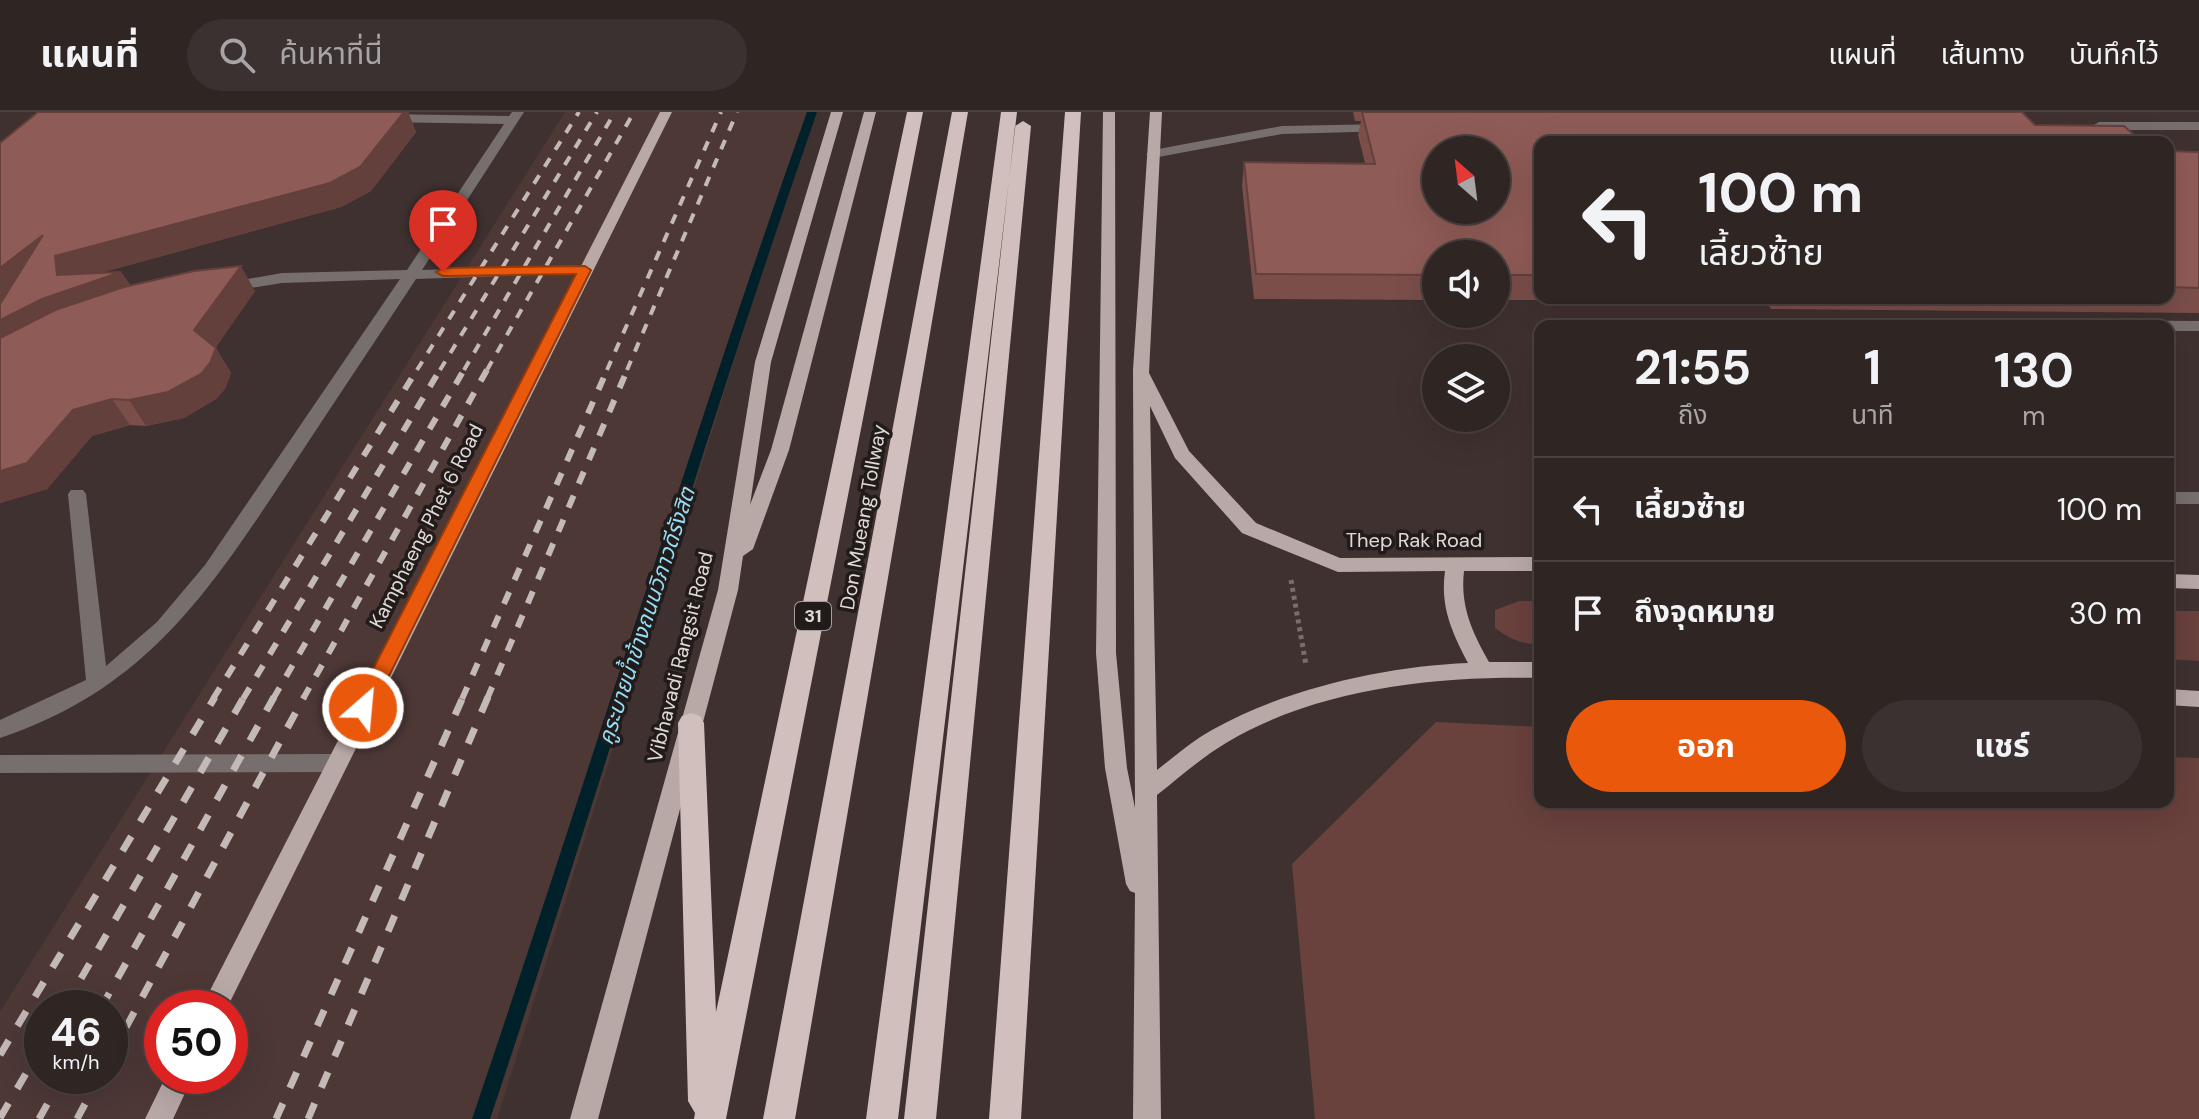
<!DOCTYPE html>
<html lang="th">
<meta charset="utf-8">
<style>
body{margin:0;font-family:"DM Sans","Noto Sans Thai",sans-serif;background:#3b3130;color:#f1f3f6;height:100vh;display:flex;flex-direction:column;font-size:30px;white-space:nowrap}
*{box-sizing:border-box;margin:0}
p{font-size:26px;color:#a7a5a6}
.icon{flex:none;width:44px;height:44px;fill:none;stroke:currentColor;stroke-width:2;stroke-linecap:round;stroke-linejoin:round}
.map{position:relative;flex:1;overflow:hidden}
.sheet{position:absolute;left:1534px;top:208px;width:640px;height:488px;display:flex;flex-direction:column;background:#2f2523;border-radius:16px;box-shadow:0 8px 32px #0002,0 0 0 2px #4a4241}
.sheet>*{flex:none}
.banner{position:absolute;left:1534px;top:24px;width:640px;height:168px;border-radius:16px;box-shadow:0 8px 32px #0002,0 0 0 2px #4a4241;background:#2f2523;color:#f1f3f6;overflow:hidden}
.needle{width:52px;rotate:332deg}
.controls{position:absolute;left:1422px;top:24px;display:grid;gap:16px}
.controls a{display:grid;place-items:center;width:88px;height:88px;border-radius:50%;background:#2f2523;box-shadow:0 8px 32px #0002,0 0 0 2px #4a4241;font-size:40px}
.speed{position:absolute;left:24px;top:878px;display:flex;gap:16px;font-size:40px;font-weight:700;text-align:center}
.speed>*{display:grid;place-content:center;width:104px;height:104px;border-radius:50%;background:#2f2523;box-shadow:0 8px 32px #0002,0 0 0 2px #4a4241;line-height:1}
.speed small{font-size:20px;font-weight:400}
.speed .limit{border:12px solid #d22;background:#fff;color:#111}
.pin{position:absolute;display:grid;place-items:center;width:68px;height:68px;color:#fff;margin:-82px -34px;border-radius:50% 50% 50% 0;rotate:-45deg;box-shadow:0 0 8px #0007}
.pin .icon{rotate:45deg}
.me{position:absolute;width:88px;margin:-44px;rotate:27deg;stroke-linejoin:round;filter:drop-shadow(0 0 6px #0008)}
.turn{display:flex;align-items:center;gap:28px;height:168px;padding:0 32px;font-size:36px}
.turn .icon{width:104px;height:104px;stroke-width:2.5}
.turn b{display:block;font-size:56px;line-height:68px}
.eta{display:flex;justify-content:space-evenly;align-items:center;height:136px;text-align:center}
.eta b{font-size:48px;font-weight:700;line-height:56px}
.button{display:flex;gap:16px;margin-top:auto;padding:16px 32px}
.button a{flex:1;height:92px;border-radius:48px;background:#ea580c;color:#fff;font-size:32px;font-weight:700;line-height:92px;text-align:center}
.button a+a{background:#3b3130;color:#f1f3f6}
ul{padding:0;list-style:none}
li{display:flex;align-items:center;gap:24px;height:104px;padding:0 32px;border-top:2px solid #4a4241}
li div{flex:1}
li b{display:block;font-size:30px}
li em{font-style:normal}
header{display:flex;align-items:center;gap:48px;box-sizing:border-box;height:112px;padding:0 40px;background:#2f2523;border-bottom:2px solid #4a4241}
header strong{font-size:38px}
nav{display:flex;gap:44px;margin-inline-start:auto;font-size:28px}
.search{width:560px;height:72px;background:#3b3130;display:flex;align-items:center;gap:20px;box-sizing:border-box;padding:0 28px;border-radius:44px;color:#a7a5a6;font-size:30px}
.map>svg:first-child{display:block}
.built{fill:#4d3836;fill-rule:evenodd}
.green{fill:#69413d}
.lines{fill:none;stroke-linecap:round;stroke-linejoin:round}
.stream{fill:#00202a;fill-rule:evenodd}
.path{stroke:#796d6b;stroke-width:5;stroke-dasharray:4 4;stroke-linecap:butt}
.minor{fill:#776f6e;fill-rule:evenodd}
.major{fill:#b8a9a7;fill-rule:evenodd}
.highway{fill:#d1bfbd;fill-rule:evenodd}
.rail-far2{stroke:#c3b9b7;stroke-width:4;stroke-dasharray:10 10;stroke-linecap:butt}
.rail-far1{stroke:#c3b9b7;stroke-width:6;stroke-dasharray:13 13;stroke-linecap:butt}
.rail{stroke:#c3b9b7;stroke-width:7;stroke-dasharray:17 17;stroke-linecap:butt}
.wall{fill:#7b4e4a}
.shaded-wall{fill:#64403c}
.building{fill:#8f5b56;stroke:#64403c;stroke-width:2;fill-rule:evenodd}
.route{fill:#ea580c;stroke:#983908;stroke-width:2}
.labels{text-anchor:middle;stroke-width:7;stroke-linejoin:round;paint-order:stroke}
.shield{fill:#211b1a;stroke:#a79f9e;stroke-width:2}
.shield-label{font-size:18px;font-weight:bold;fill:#e1d8d7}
.street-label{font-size:20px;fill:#e1d8d7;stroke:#211b1a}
.water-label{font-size:22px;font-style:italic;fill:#95dcf7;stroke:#211b1a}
</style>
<header>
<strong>แผนที่</strong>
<div class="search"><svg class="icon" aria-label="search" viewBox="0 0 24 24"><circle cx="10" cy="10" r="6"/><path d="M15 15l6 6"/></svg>ค้นหาที่นี่</div>
<nav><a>แผนที่</a><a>เส้นทาง</a><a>บันทึกไว้</a></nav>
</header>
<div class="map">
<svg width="2199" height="1007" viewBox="0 0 2199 1007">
<rect width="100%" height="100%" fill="#3f312f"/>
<path class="built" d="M565,0H812L497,1007H0V900ZM42,896H110V964H42ZM162,896H230V964H162Z"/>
<path class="green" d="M1519,489H1540V532C1522,533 1510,527 1495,516V498Z
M2168,499H2199V549L2168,547Z
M1436,610L1540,615V690H2168V645L2199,646V1007H1315L1292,752Z"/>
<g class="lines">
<path class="stream" d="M807,0H817C701,333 602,672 490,1007H472C586,672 689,333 807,0Z"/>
<path class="path" d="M1291,468L1306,553"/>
<path class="minor" d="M512,0H524L422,158L585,153L590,155V161L416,167C376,228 335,289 295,350C212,475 150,576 0,626V608L86,568L68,382L71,378H83L86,382L106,554L157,510L205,453L400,167L282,171L225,180L220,178V172L282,161L407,158L504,12L382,10L376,6L382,2L509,4Z
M2199,10V18H2099L2092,14L2099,10Z
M1387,12L1394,16L1392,19L1282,22L1153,46L1146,42L1153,38L1282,14Z
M1954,207L2199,209V219H2168V214H1947L1948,209Z
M2168,380H2199V392H2168Z
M335,642L343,645L346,651L343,657L335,660L0,661V643Z"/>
<path class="major" d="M660,0H672L227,896H201Z
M831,0H843L771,250L750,393L771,338L864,0H876L789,338L753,437L743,444L738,478L598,1007H570L718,478L755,250Z
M1103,0H1115L1116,541L1127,656L1135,696L1133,258L1150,0H1162L1149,261L1189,339L1256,411L1340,446L1540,445V459H1464C1460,494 1472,520 1489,550H1540V566C1435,564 1318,576 1226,631C1201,646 1180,665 1157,683L1161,1007H1133L1135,781L1130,779L1126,772L1105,656L1096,541ZM1150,294L1175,346L1242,421L1338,460L1445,459C1440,495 1452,520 1468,551C1386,554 1284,577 1212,618C1192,629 1175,644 1157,658Z
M2168,462L2199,463V477L2168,476Z
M2168,577L2199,579V595L2168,593Z
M166,964H193L173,1007H145Z"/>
<path class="highway" d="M907,0H923L726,1007H694L695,1001L688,989L678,611L682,604L691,601L700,604L704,611L716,900Z
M952,0H968L795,1007H763Z
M1001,0H1017L898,1007H866Z
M1065,0H1081L1021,1007H989Z
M1023,9L1031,14L936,1007H904L1015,14Z"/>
<path class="rail-far2" d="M417,258L579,0
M440,258L597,0
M464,258L615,0
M487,258L634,0
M607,258L721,0
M627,258L737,0"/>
<path class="rail-far1" d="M213,587L418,256
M243,587L441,256
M273,587L465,256
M303,587L488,256
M462,587L608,256
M487,587L628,256"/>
<path class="rail" d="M64,896L244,585
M101,896L274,585
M0,943L215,585
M110,945L304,585
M0,1006L42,934
M39,1007L63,964
M77,1007L100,964
M276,1007L463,585
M308,1007L488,585"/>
</g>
<path class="wall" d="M38,0H408L416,20L371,79L341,95L100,161L121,160L130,173L255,179L215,235L231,261L225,277L216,287L184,306L146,314L130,313L92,324L47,377L0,391V31Z
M1353,0H2022L1540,30V186H2168V39L2199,40V201L1771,197L1766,189L1496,188V142H1436V188L1254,187L1242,74L1244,50L1365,51L1358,23L1361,9H1355Z"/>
<path class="shaded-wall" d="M404,0H408L416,20L371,79L341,95L71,169L121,160L137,185L0,233V156L43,123Z
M241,154L255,179L210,244L194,218Z
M216,236L231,261L225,277L216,287L184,306L146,314L129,288Z
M112,287L130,313L92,324L47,377L0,391V359L73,298Z"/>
<path class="building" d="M38,0H404L360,55L330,71L55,144L57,163L121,160L42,187L0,208V192L43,123L0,156V31Z
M1362,0H2022L2035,13L2124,14L2142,30H1540V163H1496V142H1436V163L1256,162L1244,50L1375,52ZM1436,38H1496V98H1436Z
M2168,39L2199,40V176L2168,175Z
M241,154L194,218L216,236L210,251L201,262L168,280L129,288L112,287L73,298L27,351L0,359V226L55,198L124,175L194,159Z"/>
<path class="route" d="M585,154L591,158L373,596L370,601H356L353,596L576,162L443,164L436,160L443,156Z"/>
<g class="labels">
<rect class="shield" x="795" y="490" width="36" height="28" rx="6"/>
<g class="shield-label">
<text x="813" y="510">31</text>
</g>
<g class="street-label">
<text transform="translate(863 405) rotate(-80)" y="7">Don Mueang Tollway</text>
<text transform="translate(426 414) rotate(-63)" y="7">Kamphaeng Phet 6 Road</text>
<text x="1414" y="435">Thep Rak Road</text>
<text transform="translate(680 545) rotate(-76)" y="7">Vibhavadi Rangsit Road</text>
</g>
<g class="water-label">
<text transform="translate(646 504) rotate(-72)" y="8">คูระบายน้ำข้างถนนวิภาวดีรังสิต</text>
</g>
</g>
</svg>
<div class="controls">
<a><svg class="needle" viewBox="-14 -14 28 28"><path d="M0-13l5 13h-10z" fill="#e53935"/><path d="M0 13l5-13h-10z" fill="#a7a5a6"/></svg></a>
<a><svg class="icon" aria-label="sound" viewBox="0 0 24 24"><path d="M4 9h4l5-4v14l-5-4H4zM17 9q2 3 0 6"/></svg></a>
<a><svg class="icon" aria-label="layers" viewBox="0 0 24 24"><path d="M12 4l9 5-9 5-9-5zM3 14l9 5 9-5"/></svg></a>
</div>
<div class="speed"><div>46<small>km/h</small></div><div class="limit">50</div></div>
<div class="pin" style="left:443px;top:160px;background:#d93025"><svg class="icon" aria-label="arrive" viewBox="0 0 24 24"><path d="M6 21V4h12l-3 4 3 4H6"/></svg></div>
<svg class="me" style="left:363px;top:596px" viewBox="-20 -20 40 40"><circle r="17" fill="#ea580c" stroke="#fff" stroke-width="3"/><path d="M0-11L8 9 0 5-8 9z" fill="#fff"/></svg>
<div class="banner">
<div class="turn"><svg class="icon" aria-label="left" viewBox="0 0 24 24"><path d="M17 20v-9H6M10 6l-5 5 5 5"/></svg><div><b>100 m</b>เลี้ยวซ้าย</div></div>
</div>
<section class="sheet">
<div class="eta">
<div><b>21:55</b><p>ถึง</p></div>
<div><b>1</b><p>นาที</p></div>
<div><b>130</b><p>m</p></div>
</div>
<ul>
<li><svg class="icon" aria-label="left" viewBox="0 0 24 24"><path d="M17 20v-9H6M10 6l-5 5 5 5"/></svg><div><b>เลี้ยวซ้าย</b></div><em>100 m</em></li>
<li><svg class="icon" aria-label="arrive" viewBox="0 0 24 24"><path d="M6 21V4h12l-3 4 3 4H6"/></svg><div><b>ถึงจุดหมาย</b></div><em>30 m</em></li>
</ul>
<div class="button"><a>ออก</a><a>แชร์</a></div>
</section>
</div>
